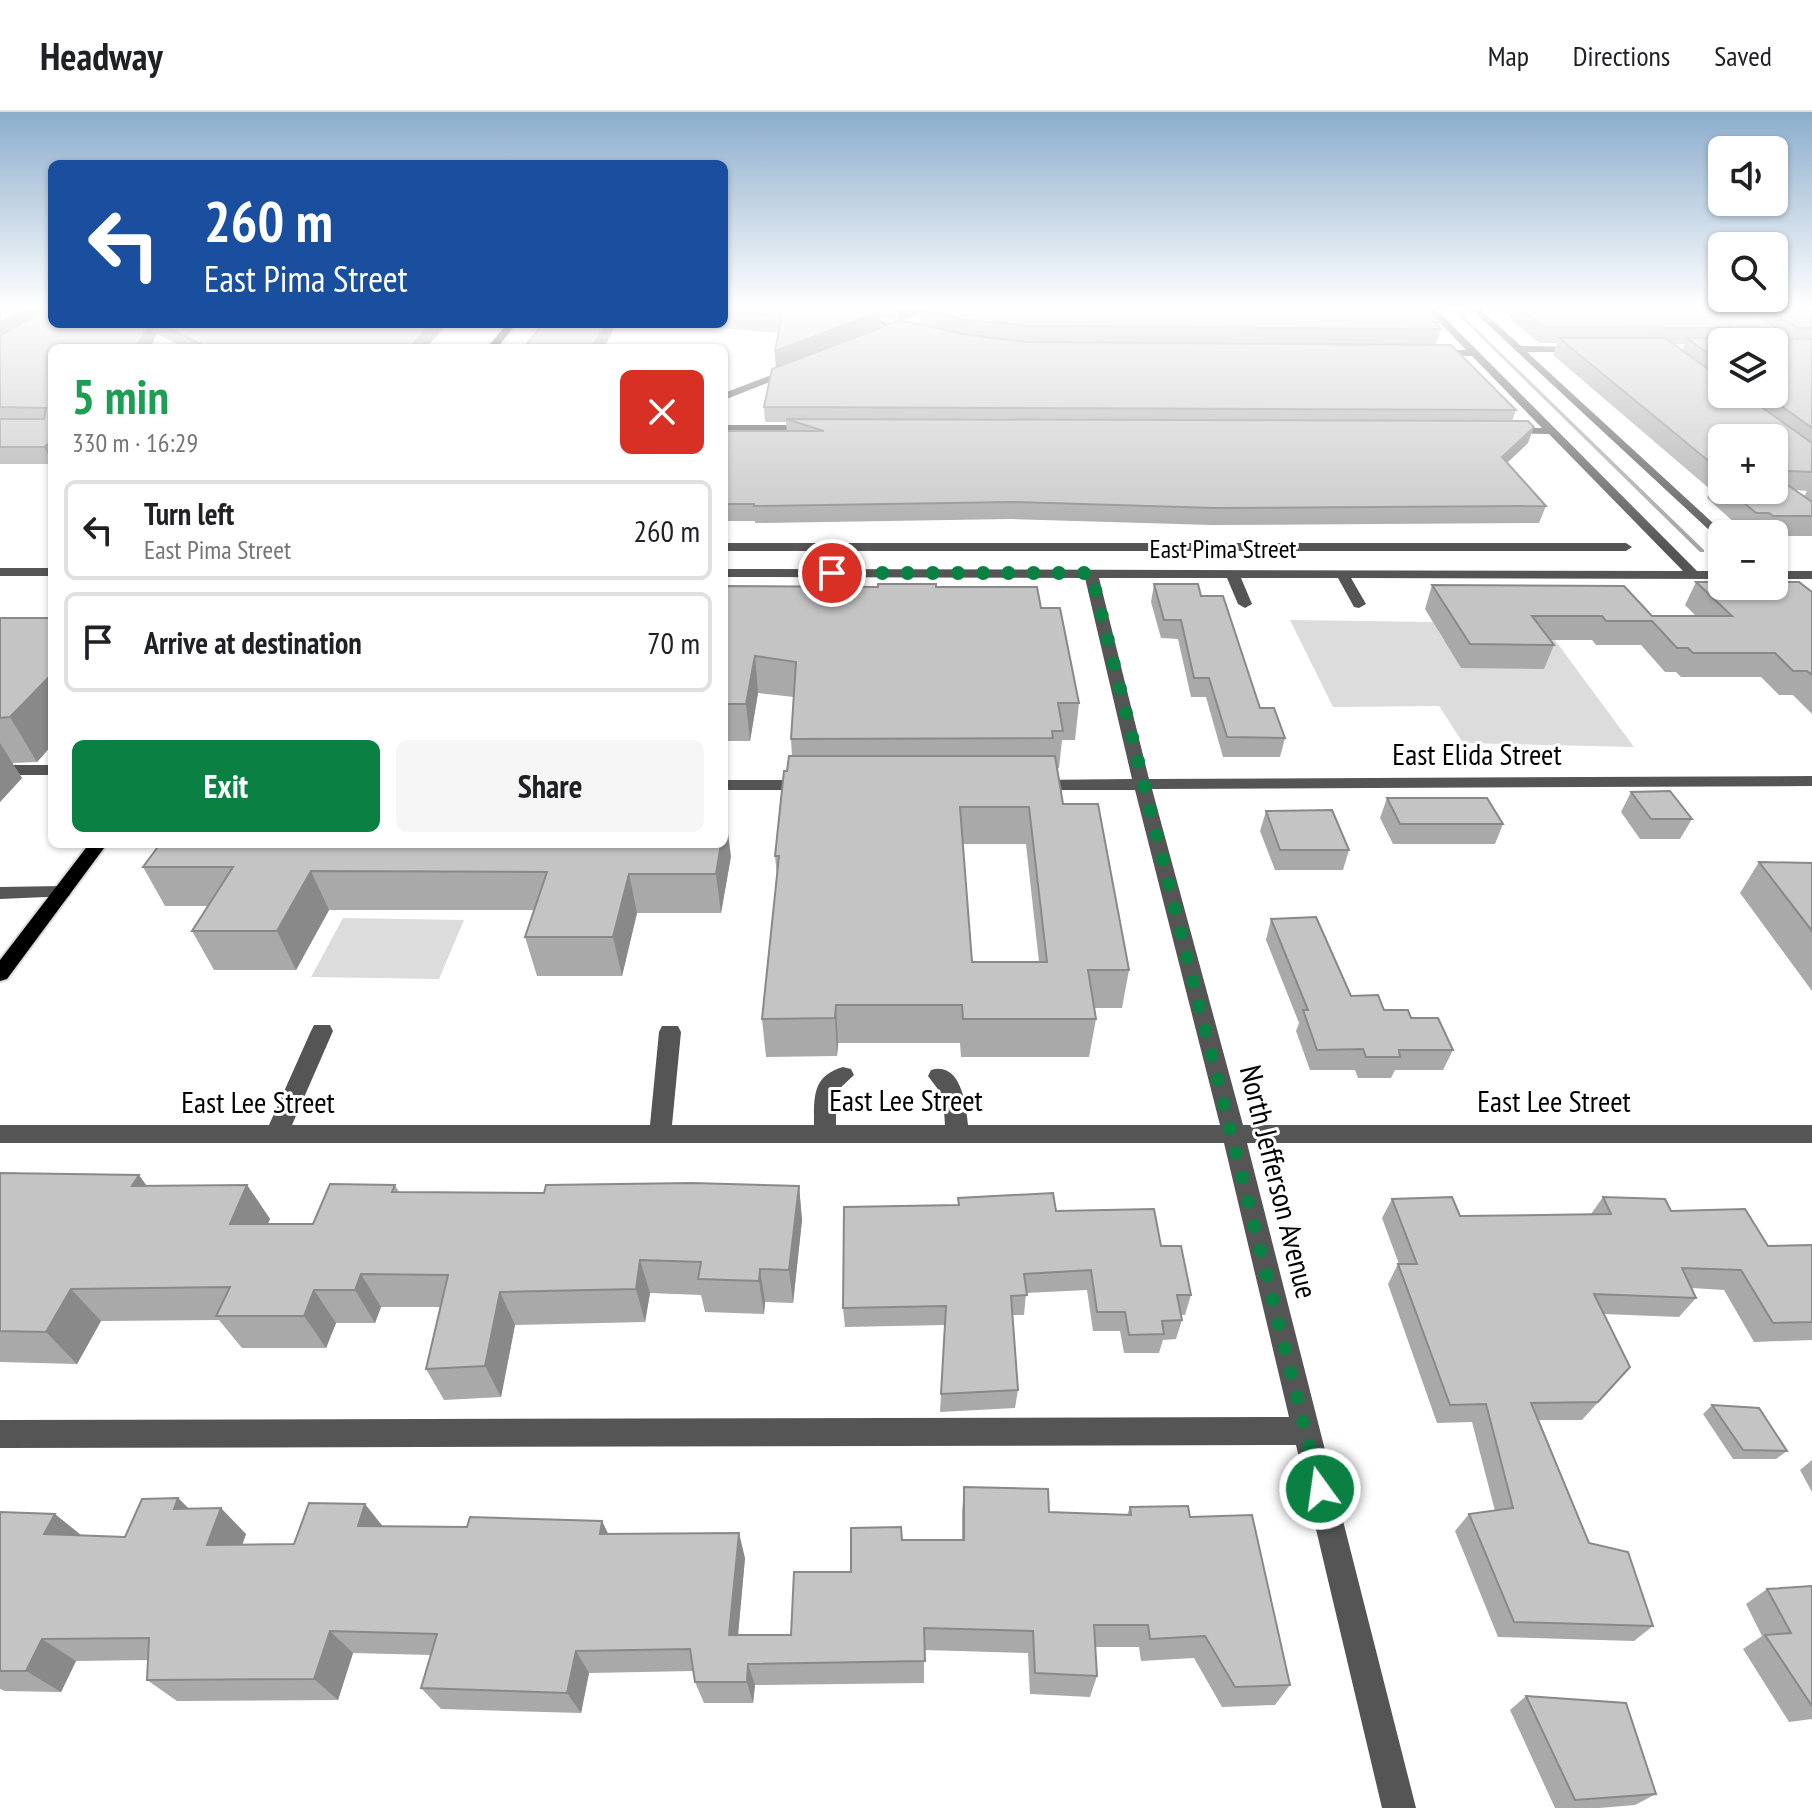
<!DOCTYPE html>
<meta charset="utf-8">
<style>
body{margin:0;font-family:"PT Sans Narrow",sans-serif;background:#f6f6f6;color:#202124;height:100vh;display:flex;flex-direction:column;font-size:30px;white-space:nowrap}
*{box-sizing:border-box;margin:0}
p{font-size:26px;color:#757577}
.icon{flex:none;width:44px;height:44px;fill:none;stroke:currentColor;stroke-width:2;stroke-linecap:round;stroke-linejoin:round}
.map{position:relative;flex:1;overflow:hidden}
.sheet{position:absolute;left:48px;top:232px;width:680px;height:504px;display:flex;flex-direction:column;background:#fff;border-radius:12px;box-shadow:0 2px 6px #0004}
.sheet>*{flex:none}
.hud{position:absolute;left:48px;top:48px;width:680px;height:168px;border-radius:12px;box-shadow:0 2px 6px #0004;background:#1a4fa0;color:#fff;overflow:hidden}
.controls{position:absolute;left:1708px;top:24px;display:grid;gap:16px}
.controls a{display:grid;place-items:center;width:80px;height:80px;border-radius:12px;background:#fff;box-shadow:0 2px 6px #0004;font-size:40px}
.pin{position:absolute;display:grid;place-items:center;width:68px;height:68px;color:#fff;margin:-34px;border:4px solid #fff;border-radius:50%;box-shadow:0 2px 8px #0007}
.me{position:absolute;width:88px;margin:-44px;rotate:346deg;stroke-linejoin:round;filter:drop-shadow(0 0 6px #0008)}
.turn{display:flex;align-items:center;gap:28px;height:168px;padding:0 24px;font-size:36px}
.turn .icon{width:104px;height:104px;stroke-width:2.5}
.turn b{display:block;font-size:56px;line-height:68px}
.round{display:grid;place-items:center;flex:none;width:84px;height:84px;border-radius:12px;background:#f6f6f6}
.summary{display:flex;align-items:center;justify-content:space-between;height:136px;padding:0 24px}
h1{font-size:48px;font-weight:800;line-height:60px;color:#1e9e55}
.action{display:flex;gap:16px;margin-top:auto;padding:16px 24px}
.action a{flex:1;height:92px;border-radius:12px;background:#0b8043;color:#fff;font-size:32px;font-weight:800;line-height:92px;text-align:center}
.action a+a{background:#f6f6f6;color:#202124}
ul{padding:0;list-style:none}
li{display:flex;align-items:center;gap:24px;height:100px;margin:0 16px 12px;padding:0 8px;border:4px solid #e0e0e0;border-radius:12px}
li div{flex:1}
li b{display:block;font-size:30px}
li em{font-style:normal}
header{display:flex;align-items:center;gap:48px;box-sizing:border-box;height:112px;padding:0 40px;background:#fff;border-bottom:2px solid #e0e0e0}
header strong{font-size:38px}
nav{display:flex;gap:44px;margin-inline-start:auto;font-size:28px}
.map>svg:first-child{display:block}
.green{fill:#dcdcdc}
.lines{fill:none;stroke-linecap:round;stroke-linejoin:round}
.stream{fill:#a3a3a3;fill-rule:evenodd}
.major-casing{stroke:#dbdbdb;stroke-width:4}
.minor{fill:#555;fill-rule:evenodd}
.major{fill:#000;fill-rule:evenodd}
.wall{fill:#a9a9a9;fill-rule:evenodd}
.shaded-wall{fill:#898989}
.building{fill:#c4c4c4;stroke:#898989;stroke-width:2;fill-rule:evenodd}
.route{stroke:#0b8043;stroke-width:14;stroke-dasharray:0 25.2}
.labels{text-anchor:middle;stroke-width:6;stroke-linejoin:round;paint-order:stroke}
.far-street-label{font-size:26px;fill:#000;stroke:#fff}
.street-label{font-size:30px;fill:#000;stroke:#fff}
</style>
<header>
<strong>Headway</strong>
<nav><a>Map</a><a>Directions</a><a>Saved</a></nav>
</header>
<div class="map">
<svg width="1812" height="1696" viewBox="0 0 1812 1696">
<rect width="100%" height="100%" fill="#fff"/>
<path class="green" d="M1535,501L1634,635L1463,631L1439,594L1333,595L1290,508L1433,510L1444,529H1471L1455,544L1461,556Z
M343,806L464,808L439,867L311,865Z"/>
<g class="lines">
<path class="stream" d="M1452,197H1456L1704,438V440H1700Z"/>
<defs>
<path id="major" d="M507,212H516L497,236H487Z
M89,732H107L7,867L0,869V848Z"/>
</defs>
<use href="#major" class="major-casing"/>
<path class="minor" d="M818,197H832L920,218L915,221Z
M1427,197H1436L1697,459H1722V467L1351,466L1366,492L1359,496L1354,495L1338,466H1241L1252,492L1245,496L1238,492L1227,466H1099L1149,667L1812,664V674L1152,677L1243,1013H1812V1031H1247L1416,1696H1382L1296,1333L0,1336V1308L1289,1305L1224,1031H0V1013H269L311,919L314,913H330L333,919L292,1013H650L659,920L662,914H678L681,920L672,1013H814C814,985 812,964 843,955L851,957L854,963L836,980V1013H945L943,984L928,964L931,958C961,949 966,993 968,1013H1220L1135,678H1036L1028,673L1036,668L1132,667L1085,466L724,465V457L1683,459L1549,322L1504,321V317L1508,316H1542L1472,244L1430,243L1433,238H1466Z
M1471,197H1480L1521,234L1582,235L1579,240H1527L1725,422H1722V430Z
M795,254L798,259L724,288V281Z
M724,313H812L817,316L812,319H724Z
M724,431H1626L1632,435L1626,439H724Z
M0,456H52V464H0Z
M1774,459H1812V467H1774Z
M0,653H52V663H0Z
M724,668H808L816,673L808,678H724Z
M62,774L71,780L69,784L0,787V775Z"/>
<use href="#major" class="major"/>
</g>
<path class="wall" d="M0,197L52,212H447L426,236H185L157,222L52,236V352H0Z
M724,197H1427L1441,210L1440,216L1441,217L1436,233L1516,298L1512,309L1528,331L1507,351L1546,394L1539,411L1212,413L1011,407L755,411V409H724V319H787L786,310H765L764,295L776,256L775,239L779,221L678,212H724ZM920,203V212L902,208ZM881,206L898,209L881,215Z
M1499,197H1812V424H1774V422L1746,421L1707,386L1711,378L1553,243L1557,231H1539ZM1722,230L1774,282H1722ZM1672,232H1685L1682,239ZM1722,326L1774,378H1722ZM1795,378L1807,379L1804,384Z
M1696,470L1812,480V602L1793,583H1779L1761,565H1681L1676,560H1665L1641,533H1596L1592,528H1550L1554,533L1544,557L1461,556L1425,497L1432,473L1652,504H1696L1685,493Z
M1154,472L1201,484L1260,596L1285,626L1280,645H1223L1206,585H1191L1178,527L1161,526L1151,490Z
M724,474L936,475L1041,496L1079,591L1075,628H1062L1059,656H1057L1063,692L1129,858L1122,896H1094L1096,907L1089,945H961L960,931H838L837,944L766,945L762,907L777,764L775,744L787,659L792,644L791,627L794,585L758,581L750,629H724ZM963,732H1026L1039,850H972Z
M0,506H52V633L37,650L12,651L22,666L0,690Z
M1631,680L1692,707L1680,727H1640L1621,700Z
M1387,686L1503,712L1495,732H1393L1380,706Z
M1266,699L1349,738L1343,758H1275L1260,719Z
M731,744L721,801H637L622,864H537L525,825L534,798H329L296,858H214L192,819L208,794H165L143,755Z
M1759,750L1812,751V879L1740,781Z
M1271,807L1351,884L1384,898L1411,906L1453,938L1443,958H1395L1391,966H1358L1355,958H1310L1296,919L1299,911L1266,828Z
M0,1061L147,1074L247,1073L270,1107L267,1112H313L395,1073L399,1080L544,1081L799,1074L802,1108L793,1191L765,1190L764,1202L705,1200L701,1183L650,1181L645,1210L515,1213L501,1285L444,1288L426,1257L441,1195H381L375,1211H336L326,1236H242L219,1208L101,1209L77,1252L0,1250Z
M1603,1085L1671,1099L1768,1134L1812,1133V1228L1754,1230L1724,1178L1692,1176L1696,1186L1679,1205L1604,1202L1614,1273L1582,1308H1539L1589,1431L1653,1514L1634,1529L1498,1525L1455,1419L1469,1402L1495,1399L1472,1310L1437,1311L1388,1172L1398,1152H1399L1382,1106L1392,1087L1460,1104L1591,1102Z
M958,1086L1056,1099L1161,1134L1191,1183L1185,1203H1181L1182,1208L1176,1227L1163,1228L1159,1241H1124L1120,1219H1093L1087,1178L1026,1181L1024,1203H1012L1018,1278L1015,1296L940,1300L945,1213L845,1215L843,1196L958,1093Z
M1712,1293L1787,1339L1776,1347H1733L1703,1302Z
M1812,1348V1380L1800,1358Z
M964,1375L1049,1400L1127,1403L1130,1395L1190,1405L1290,1573L1275,1593L1222,1595L1194,1546L1141,1549L1139,1535H1095L1097,1564L1090,1585L1030,1582L1028,1541L924,1538V1571L755,1573L753,1591H704L695,1570L694,1559L589,1561L581,1601L441,1597L421,1576L431,1543L353,1541L338,1588L177,1589L147,1568L148,1548L76,1549L61,1580L5,1579L0,1577V1400L81,1423L125,1425L178,1386L189,1397L246,1422L242,1433L294,1432L382,1414L467,1415L602,1409L608,1422L745,1446L738,1523H791L851,1460L902,1428H962V1400Z
M1812,1474V1607L1789,1610L1743,1537L1762,1524L1746,1492L1767,1477Z
M1526,1584L1656,1682L1635,1693L1599,1696H1555L1510,1598Z"/>
<path class="shaded-wall" d="M25,197H49L0,230V211Z
M898,197H942H920V203L898,209Z
M881,199V217L776,258L775,239Z
M149,212H153L157,222L150,236H136Z
M431,212H447L426,236H409Z
M605,212H616L604,236H592Z
M1534,315L1528,331L1496,361L1502,345Z
M52,329V351L44,335Z
M755,544L758,581L750,629L746,592Z
M52,562V633L37,650L10,605Z
M0,631L22,666L0,690Z
M726,706L731,744L721,801L716,762L721,732H724V716Z
M311,759L329,798L296,858L277,819Z
M629,762L637,801L622,864L613,825Z
M836,893L838,931L837,944L835,906Z
M139,1063L164,1098L132,1074Z
M247,1073L270,1107L253,1146L230,1112Z
M799,1074L802,1108L793,1191L789,1158Z
M640,1148L650,1181L645,1210L636,1177Z
M760,1157L765,1190L764,1202L759,1169Z
M361,1162L381,1195L375,1211L355,1178Z
M71,1177L101,1209L77,1252L46,1220Z
M314,1178L336,1211L326,1236L304,1204Z
M500,1180L515,1213L501,1285L485,1254Z
M178,1386L204,1412L174,1397Z
M365,1392L385,1417L358,1414Z
M221,1396L246,1422L233,1458L207,1433Z
M55,1402L86,1427L44,1422Z
M602,1409L614,1434L600,1422Z
M739,1421L745,1446L736,1545L729,1523Z
M330,1519L353,1541L338,1588L314,1567Z
M42,1527L76,1549L61,1580L26,1559Z
M576,1539L589,1561L581,1601L567,1581Z
M748,1552L755,1573L753,1591L747,1570Z"/>
<path class="building" d="M0,197H25L0,211Z
M47,197H52V212H149L136,236H52V329L44,335H0V307H44L46,296L0,295V224Z
M724,197H871L881,199L775,239L782,204L724,199Z
M920,197H1427L1441,210H1434L1441,217L1027,214L963,207Z
M1522,197H1745L1779,217L1782,227H1812V316L1765,282H1774V230H1722V252L1687,226H1729L1731,216L1544,215Z
M1766,197H1812V216H1798Z
M901,208L962,222L1027,230L1451,233L1516,298L764,295L772,257Z
M160,212H431L409,236H208Z
M543,212H605L592,236H524Z
M1559,226H1665L1722,267V282H1743L1812,331V360L1788,359L1782,361V369L1812,390V404H1773L1769,401H1756L1729,378H1774V326H1722V360Z
M786,307L1528,309L1534,315L1502,345L1546,394L1215,396L1012,390L754,394V392H724V319H824Z
M1696,470H1722V474H1774V470H1799L1812,480V563L1807,559H1793L1775,541H1693L1688,536H1677L1652,509H1606L1602,504H1532L1554,533L1470,532L1432,473L1624,474L1652,504H1732Z
M878,472H936V475H1037L1041,496H1060L1079,591H1058L1063,619H1052L1053,626L791,627L796,550L755,544L746,592H724V474L878,475Z
M1154,472H1198L1201,484H1223L1260,596H1274L1285,626L1227,625L1209,566H1194L1181,508H1164Z
M0,506H52V562L10,605L0,606Z
M789,644H1055L1063,692H1098L1129,858H1088L1096,907H963L962,893H836L835,906L762,907L779,744H775L784,659H787ZM960,695H1029L1047,850H972Z
M1670,679L1692,707H1651L1631,680Z
M1387,686H1487L1503,712H1400Z
M1332,698L1349,738H1280L1266,699Z
M160,732H721L716,762H629L613,825H525L547,760L311,759L277,819H192L233,755H143Z
M1759,750L1812,751V819Z
M1316,805L1351,884L1378,883L1384,898H1408L1411,906H1438L1453,938H1399L1400,945H1366L1363,937L1317,938L1303,898H1308L1271,807Z
M0,1061L139,1063L132,1074L247,1073L230,1112H313L330,1072L395,1073L392,1080L544,1081L546,1073L692,1071L799,1074L789,1158L760,1157L759,1169L698,1167L701,1150L640,1148L636,1177L500,1180L485,1254L426,1257L448,1163L361,1162L355,1178H314L304,1204H216L230,1175L71,1177L46,1220L0,1219Z
M1053,1081L1056,1099L1154,1097L1161,1134H1181L1191,1183H1177L1182,1208L1162,1209L1164,1222L1129,1223L1125,1200H1097L1091,1158L1024,1162L1027,1183L1011,1184L1018,1278L941,1282L946,1194L843,1196L844,1095L959,1093L958,1086Z
M1452,1085L1460,1104L1611,1102L1603,1085L1665,1087L1671,1099L1745,1097L1768,1134L1812,1133V1210L1773,1211L1741,1158L1682,1156L1696,1186L1594,1182L1630,1255L1598,1290L1531,1291L1589,1431L1628,1440L1653,1514L1514,1510L1469,1402L1513,1396L1486,1292L1450,1293L1398,1152H1417L1392,1087Z
M1712,1293L1759,1296L1787,1339L1743,1338Z
M964,1375L1048,1377L1049,1400L1131,1403L1130,1395L1188,1394L1190,1405L1252,1403L1290,1573L1235,1575L1205,1524L1150,1527L1148,1513H1094L1097,1564L1035,1561L1033,1519L924,1516L925,1549L748,1552L747,1570H695L690,1537L576,1539L567,1581L421,1576L437,1522L330,1519L314,1567L147,1568L149,1526L42,1527L26,1559H0V1400L55,1402L44,1422L125,1425L142,1387L178,1386L174,1397L221,1396L207,1433L294,1432L309,1391L365,1392L358,1414L467,1415L470,1405L602,1409L600,1422L739,1421L729,1523H791L794,1460H851V1416L901,1415L902,1428H964Z
M1812,1474V1594L1765,1523L1791,1521L1767,1477Z
M1526,1584L1626,1591L1656,1682L1575,1688Z"/>
<linearGradient id="sky" x2="0" y2="1"><stop stop-color="#8cadcc"/><stop offset="0.45" stop-color="#fff"/><stop offset="1" stop-color="#fff" stop-opacity="0"/></linearGradient>
<rect width="1812" height="434" fill="url(#sky)"/>
<g class="lines">
<path class="route" d="M832,461H1091L1320,1377"/>
</g>
<g class="labels">
<g class="far-street-label">
<text x="1223" y="446">East Pima Street</text>
</g>
<g class="street-label">
<text x="1477" y="653">East Elida Street</text>
<text x="906" y="999">East Lee Street</text>
<text x="1554" y="1000">East Lee Street</text>
<text x="258" y="1001">East Lee Street</text>
<text transform="translate(1278 1070) rotate(76)" y="10">North Jefferson Avenue</text>
</g>
</g>
</svg>
<div class="controls">
<a><svg class="icon" aria-label="sound" viewBox="0 0 24 24"><path d="M4 9h4l5-4v14l-5-4H4zM17 9q2 3 0 6"/></svg></a>
<a><svg class="icon" aria-label="search" viewBox="0 0 24 24"><circle cx="10" cy="10" r="6"/><path d="M15 15l6 6"/></svg></a>
<a><svg class="icon" aria-label="layers" viewBox="0 0 24 24"><path d="M12 4l9 5-9 5-9-5zM3 14l9 5 9-5"/></svg></a>
<a>+</a>
<a>−</a>
</div>
<div class="pin" style="left:832px;top:461px;background:#d93025"><svg class="icon" aria-label="arrive" viewBox="0 0 24 24"><path d="M6 21V4h12l-3 4 3 4H6"/></svg></div>
<svg class="me" style="left:1320px;top:1377px" viewBox="-20 -20 40 40"><circle r="17" fill="#0b8043" stroke="#fff" stroke-width="3"/><path d="M0-11L8 9 0 5-8 9z" fill="#fff"/></svg>
<div class="hud">
<div class="turn"><svg class="icon" aria-label="left" viewBox="0 0 24 24"><path d="M17 20v-9H6M10 6l-5 5 5 5"/></svg><div><b>260 m</b>East Pima Street</div></div>
</div>
<section class="sheet">
<div class="summary"><div><h1>5 min</h1><p>330 m · 16:29</p></div><a class="round" style="background:#d93025;color:#fff"><svg class="icon" aria-label="close" viewBox="0 0 24 24"><path d="M6 6l12 12M18 6L6 18"/></svg></a></div>
<ul>
<li><svg class="icon" aria-label="left" viewBox="0 0 24 24"><path d="M17 20v-9H6M10 6l-5 5 5 5"/></svg><div><b>Turn left</b><p>East Pima Street</p></div><em>260 m</em></li>
<li><svg class="icon" aria-label="arrive" viewBox="0 0 24 24"><path d="M6 21V4h12l-3 4 3 4H6"/></svg><div><b>Arrive at destination</b></div><em>70 m</em></li>
</ul>
<div class="action"><a>Exit</a><a>Share</a></div>
</section>
</div>
